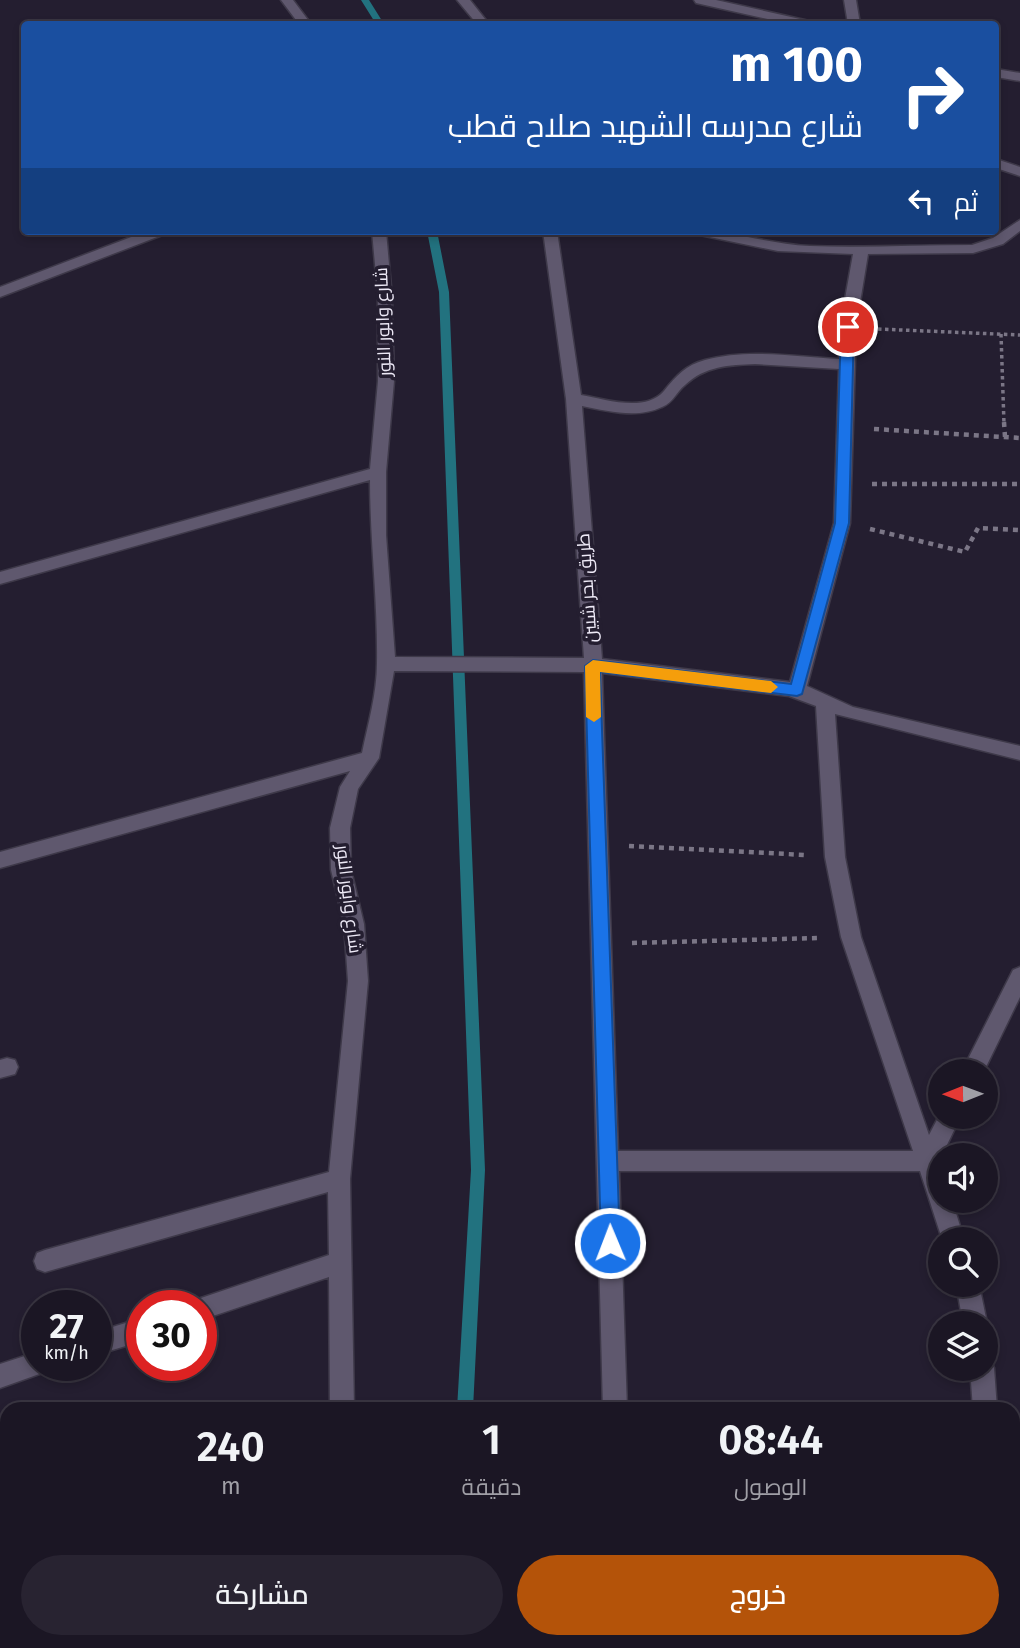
<!DOCTYPE html>
<html lang="ar">
<meta charset="utf-8">
<style>
body{margin:0;font-family:"Fira Sans",Cairo,sans-serif;background:#282331;color:#f1f3f6;direction:rtl;height:100vh;display:flex;flex-direction:column;font-size:26px;white-space:nowrap}
*{box-sizing:border-box;margin:0}
p{font-size:23px;color:#a09fa6}
.icon{flex:none;width:38px;height:38px;fill:none;stroke:currentColor;stroke-width:2;stroke-linecap:round;stroke-linejoin:round}
.map{position:relative;flex:1;overflow:hidden;direction:ltr}
.panel{position:absolute;left:0px;top:1402px;width:1020px;height:247px;display:flex;flex-direction:column;background:#1b1624;border-radius:21px 21px 0 0;box-shadow:0 4px 10px #0003,0 0 0 2px #393541;direction:rtl}
.panel>*{flex:none}
.hud{position:absolute;left:21px;top:21px;width:978px;height:214px;border-radius:7px;box-shadow:0 4px 10px #0003,0 0 0 2px #393541;direction:rtl;background:#1a4fa0;color:#fff;overflow:hidden}
.needle{width:46px;rotate:269deg}
.controls{position:absolute;left:928px;top:1059px;display:grid;gap:14px}
.controls a{display:grid;place-items:center;width:70px;height:70px;border-radius:50%;background:#1b1624;box-shadow:0 4px 10px #0003,0 0 0 2px #393541;font-size:35px}
.speed{position:absolute;left:21px;top:1290px;display:flex;gap:14px;font-size:35px;font-weight:700;text-align:center}
.speed>*{display:grid;place-content:center;width:91px;height:91px;border-radius:50%;background:#1b1624;box-shadow:0 4px 10px #0003,0 0 0 2px #393541;line-height:1}
.speed small{font-size:18px;font-weight:400}
.speed .limit{border:10px solid #d22;background:#fff;color:#111}
.pin{position:absolute;display:grid;place-items:center;width:60px;height:60px;color:#fff;margin:-30px;border:4px solid #fff;border-radius:50%;box-shadow:0 2px 7px #0007}
.me{position:absolute;width:77px;margin:-38px;rotate:359deg;stroke-linejoin:round;filter:drop-shadow(0 0 5px #0008)}
.turn{display:flex;align-items:center;gap:24px;height:147px;padding:0 21px;font-size:32px}
.turn .icon{width:91px;height:91px;stroke-width:2.5}
.turn b{display:block;font-size:49px;line-height:60px}
.then{display:flex;align-items:center;height:66px;padding:0 21px;background:#0003;gap:14px;font-size:26px}
.eta{display:flex;justify-content:space-evenly;align-items:center;height:119px;text-align:center}
.eta b{font-size:42px;font-weight:600;line-height:49px}
.action{display:flex;gap:14px;margin-top:auto;padding:14px 21px}
.action a{flex:1;height:80px;border-radius:42px;background:#b45309;color:#fff;font-size:28px;font-weight:600;line-height:80px;text-align:center}
.action a+a{background:#282331;color:#f1f3f6}
.map>svg:first-child{display:block}
.lines{fill:none;stroke-linecap:round;stroke-linejoin:round}
.stream{fill:#22727f;fill-rule:evenodd}
.minor-casing{stroke:#3e3949;stroke-width:3}
.path-far1{stroke:#7b7686;stroke-width:3.5;stroke-dasharray:3.5 3.5;stroke-linecap:butt}
.path{stroke:#7b7686;stroke-width:4.5;stroke-dasharray:5 5;stroke-linecap:butt}
.minor{fill:#5f586e;fill-rule:evenodd}
.route{fill:#1a73e8;stroke:#114b97;stroke-width:2}
.slow{fill:#f59e0b}
.labels{text-anchor:middle;stroke-width:7;stroke-linejoin:round;paint-order:stroke}
.street-label{font-size:18px;fill:#ede9f6;stroke:#241e30}
</style>
<div class="map">
<svg width="1020" height="1648" viewBox="0 0 1020 1648">
<rect width="100%" height="100%" fill="#241e30"/>
<g class="lines">
<path class="stream" d="M361,0H369L384,24H376Z
M427,231H437L449,292L485,1170L473,1409H457L471,1170L439,292Z
M445,1642H461V1648H445Z"/>
<defs>
<path id="minor" d="M281,0H293L311,24H299Z
M457,0H470L489,24H477Z
M694,0H716L809,21L810,24H790L696,3Z
M844,0H856L860,24H848Z
M996,69L1020,73V81L996,77Z
M996,159L1020,167V176L996,168Z
M1020,220V231L1003,244L973,253L868,254L856,327L850,523L807,686L853,707L1020,746V760L835,714L845,857L861,937L929,1135L940,1114V1116H961L942,1155H940V1200H952L964,1239H942L920,1171H619L627,1409H603L584,672L394,671L379,758L358,789L350,828L351,870L364,924L368,981L350,1179L354,1409H330L329,1277L201,1320V1306H191L193,1301L201,1298L329,1255L328,1192L45,1272L37,1269L34,1261L37,1253L45,1250L329,1172L348,981L344,924L331,870L330,828L340,787L350,771L0,868V852L362,753C368,724 377,693 377,663C378,602 370,541 370,480L0,584V572L370,469L378,381V298L372,231H386L392,298L394,381L386,472V535L395,657L584,658L566,399L543,231H557L581,395C605,399 645,413 664,391C676,376 686,365 705,360C748,348 796,357 839,359L840,327L853,254L778,251L700,235L693,231C733,231 770,244 810,246C864,248 918,245 972,245L993,238ZM755,364L839,369L834,523L790,682L602,659L582,406C608,411 637,419 662,407C674,402 676,392 685,385C705,366 729,365 755,364ZM602,673L789,696L816,706L825,857L841,937L913,1151H618Z
M147,231H167L165,234L0,297V287Z
M1020,967V997L984,1071H962L1013,970Z
M7,1058L15,1060L18,1067L15,1074L0,1078V1060Z
M956,1284H979L987,1323L985,1326V1323H963Z
M142,1318V1341L96,1355V1332Z
M37,1352V1365H48L45,1372L0,1388V1364Z
M985,1358L990,1360L994,1368L997,1409H973L970,1368H985Z
M1013,1522L1020,1524V1571L1013,1568Z
M316,1642H342L341,1648H315Z
M604,1642H630V1648H604Z"/>
</defs>
<use href="#minor" class="minor-casing"/>
<path class="path-far1" d="M878,329L1020,335
M1001,334L1004,424"/>
<path class="path" d="M1004,422L1005,437
M874,429L1020,438
M872,484H1020
M870,529L965,552L978,528L1020,530
M629,846L806,855
M632,943L819,938"/>
<use href="#minor" class="minor"/>
</g>
<path class="route" d="M848,323L854,327L849,523L802,694L797,696L600,672L620,1243L617,1250L610,1252L604,1250L601,1243L585,666L593,660L791,684L835,523L841,327Z"/>
<path class="slow" d="M593,660L771,681L778,687L771,693L600,672L601,717L594,722L586,717L585,666Z"/>
<g class="labels">
<g class="street-label">
<text transform="translate(383 322) rotate(-92)" y="6">شارع وابور النور</text>
<text transform="translate(587 588) rotate(-94)" y="6">طريق بحر شبين</text>
<text transform="translate(349 899) rotate(83)" y="6">شارع وابور النور</text>
</g>
</g>
</svg>
<div class="controls">
<a><svg class="needle" viewBox="-14 -14 28 28"><path d="M0-13l5 13h-10z" fill="#e53935"/><path d="M0 13l5-13h-10z" fill="#a09fa6"/></svg></a>
<a><svg class="icon" aria-label="sound" viewBox="0 0 24 24"><path d="M4 9h4l5-4v14l-5-4H4zM17 9q2 3 0 6"/></svg></a>
<a><svg class="icon" aria-label="search" viewBox="0 0 24 24"><circle cx="10" cy="10" r="6"/><path d="M15 15l6 6"/></svg></a>
<a><svg class="icon" aria-label="layers" viewBox="0 0 24 24"><path d="M12 4l9 5-9 5-9-5zM3 14l9 5 9-5"/></svg></a>
</div>
<div class="speed"><div>27<small>km/h</small></div><div class="limit">30</div></div>
<div class="pin" style="left:848px;top:327px;background:#d93025"><svg class="icon" aria-label="arrive" viewBox="0 0 24 24"><path d="M6 21V4h12l-3 4 3 4H6"/></svg></div>
<svg class="me" style="left:610px;top:1243px" viewBox="-20 -20 40 40"><circle r="17" fill="#1a73e8" stroke="#fff" stroke-width="3"/><path d="M0-11L8 9 0 5-8 9z" fill="#fff"/></svg>
<div class="hud">
<div class="turn"><svg class="icon" aria-label="right" viewBox="0 0 24 24"><path d="M7 20v-9h11M14 6l5 5-5 5"/></svg><div><b>100 m</b>شارع مدرسه الشهيد صلاح قطب</div></div>
<div class="then">ثم<svg class="icon" aria-label="left" viewBox="0 0 24 24"><path d="M17 20v-9H6M10 6l-5 5 5 5"/></svg></div>
</div>
<section class="panel">
<div class="eta">
<div><b>08:44</b><p>الوصول</p></div>
<div><b>1</b><p>دقيقة</p></div>
<div><b>240</b><p>m</p></div>
</div>
<div class="action"><a>خروج</a><a>مشاركة</a></div>
</section>
</div>
